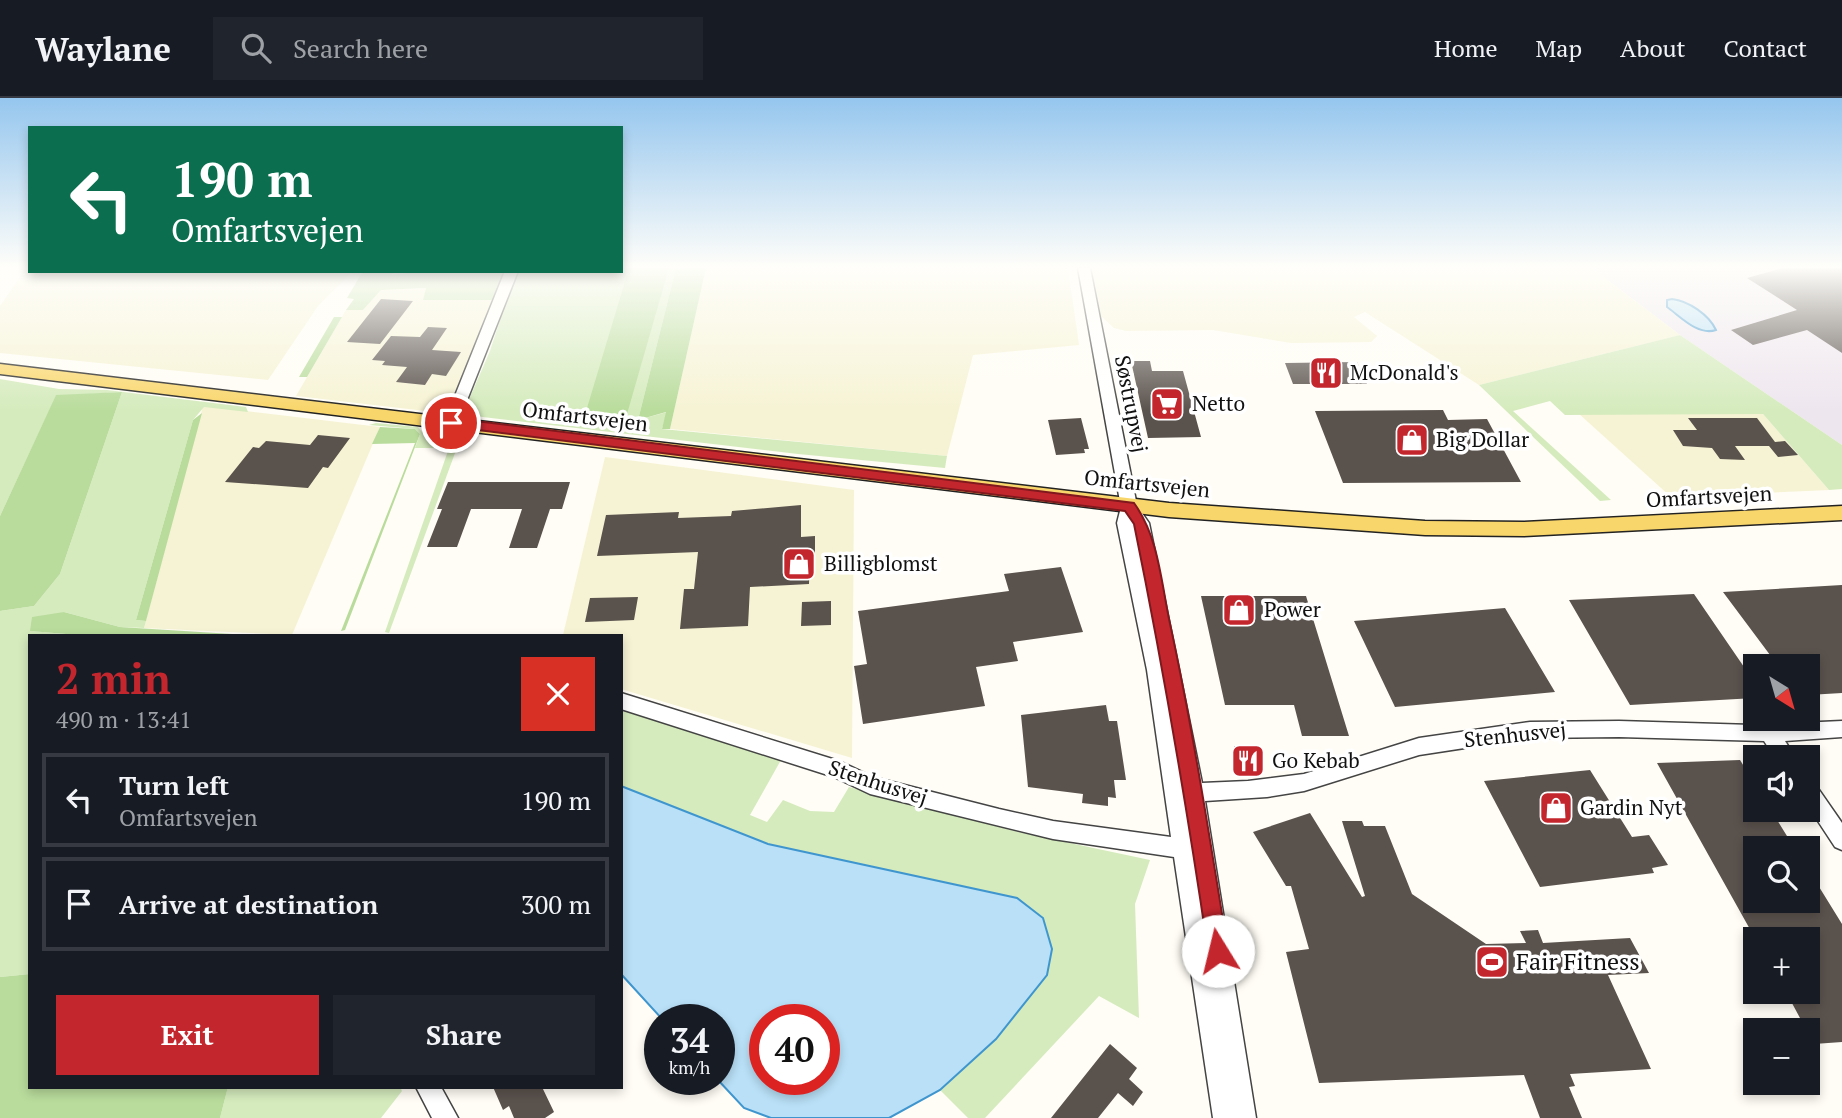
<!DOCTYPE html>
<meta charset="utf-8">
<style>
body{margin:0;font-family:"PT Serif",serif;background:#20242c;color:#f1f3f6;height:100vh;display:flex;flex-direction:column;font-size:26px;white-space:nowrap}
*{box-sizing:border-box;margin:0}
p{font-size:23px;color:#9ea1a6}
.icon{flex:none;width:38px;height:38px;fill:none;stroke:currentColor;stroke-width:2;stroke-linecap:round;stroke-linejoin:round}
.map{position:relative;flex:1;overflow:hidden}
.sheet{position:absolute;left:28px;top:536px;width:595px;height:455px;display:flex;flex-direction:column;background:#171b24;border-radius:0px;box-shadow:0 4px 10px #0003}
.sheet>*{flex:none}
.hud{position:absolute;left:28px;top:28px;width:595px;height:147px;border-radius:0px;box-shadow:0 4px 10px #0003;background:#0b6e4f;color:#fff;overflow:hidden}
.needle{width:46px;rotate:143deg}
.controls{position:absolute;left:1743px;top:556px;display:grid;gap:14px}
.controls a{display:grid;place-items:center;width:77px;height:77px;border-radius:0px;background:#171b24;box-shadow:0 4px 10px #0003;font-size:35px}
.speed{position:absolute;left:644px;top:906px;display:flex;gap:14px;font-size:35px;font-weight:700;text-align:center}
.speed>*{display:grid;place-content:center;width:91px;height:91px;border-radius:50%;background:#171b24;box-shadow:0 4px 10px #0003;line-height:1}
.speed small{font-size:18px;font-weight:400}
.speed .limit{border:10px solid #d22;background:#fff;color:#111}
.pin{position:absolute;display:grid;place-items:center;width:60px;height:60px;color:#fff;margin:-30px;border:4px solid #fff;border-radius:50%;box-shadow:0 2px 7px #0007}
.me{position:absolute;width:77px;margin:-38px;rotate:351deg;stroke-linejoin:round;filter:drop-shadow(0 0 5px #0008)}
.turn{display:flex;align-items:center;gap:24px;height:147px;padding:0 28px;font-size:32px}
.turn .icon{width:91px;height:91px;stroke-width:2.5}
.turn b{display:block;font-size:49px;line-height:60px}
.round{display:grid;place-items:center;flex:none;width:74px;height:74px;border-radius:0px;background:#20242c}
.summary{display:flex;align-items:center;justify-content:space-between;height:119px;padding:0 28px}
h1{font-size:42px;font-weight:700;line-height:52px;color:#c4262e}
.action{display:flex;gap:14px;margin-top:auto;padding:14px 28px}
.action a{flex:1;height:80px;border-radius:0px;background:#c4262e;color:#fff;font-size:28px;font-weight:700;line-height:80px;text-align:center}
.action a+a{background:#20242c;color:#f1f3f6}
ul{padding:0;list-style:none}
li{display:flex;align-items:center;gap:21px;height:94px;margin:0 14px 10px;padding:0 14px;border:4px solid #363941;border-radius:0px}
li div{flex:1}
li b{display:block;font-size:26px}
li em{font-style:normal}
header{display:flex;align-items:center;gap:42px;box-sizing:border-box;height:98px;padding:0 35px;background:#171b24;border-bottom:2px solid #363941}
header strong{font-size:33px}
nav{display:flex;gap:38px;margin-inline-start:auto;font-size:24px}
.search{width:490px;height:63px;background:#20242c;display:flex;align-items:center;gap:18px;box-sizing:border-box;padding:0 24px;border-radius:0px;color:#9ea1a6;font-size:26px}
.map>svg:first-child{display:block}
.industrial{fill:#eee6ef}
.farmland{fill:#f6f3d4}
.green{fill:#d5ebbd}
.forest{fill:#b9dc9c}
.water{fill:#b9e0f7;stroke:#3f96cf;stroke-width:2;fill-rule:evenodd}
.building{fill:#5a524d}
.lines{fill:none;stroke-linecap:round;stroke-linejoin:round}
.minor-casing{stroke:#444;stroke-width:3}
.major-casing{stroke:#222;stroke-width:3}
.minor{fill:#fff;fill-rule:evenodd}
.major{fill:#f9d66b;fill-rule:evenodd}
.route{fill:#c4262e;stroke:#7f191e;stroke-width:2}
.labels{text-anchor:middle;stroke-width:7;stroke-linejoin:round;paint-order:stroke}
.poi-label{font-size:21px;fill:#111;stroke:#fff;text-anchor:start}
.street-label{font-size:21px;fill:#111;stroke:#fff}
.near-poi-label{font-size:24px;fill:#111;stroke:#fff;text-anchor:start}
</style>
<header>
<strong>Waylane</strong>
<div class="search"><svg class="icon" aria-label="search" viewBox="0 0 24 24"><circle cx="10" cy="10" r="6"/><path d="M15 15l6 6"/></svg>Search here</div>
<nav><a>Home</a><a>Map</a><a>About</a><a>Contact</a></nav>
</header>
<div class="map">
<svg width="1842" height="1020" viewBox="0 0 1842 1020">
<rect width="100%" height="100%" fill="#fffdf5"/>
<path class="industrial" d="M1592,170H1842V347L1680,237Z"/>
<path class="farmland" d="M26,170L30,173H353L318,208L268,282L0,255V208Z
M706,170H1068L1079,247L973,257L947,358L670,331Z
M1091,170H1592L1680,237L1479,287L1365,214L1354,219L1377,238L1371,244L1291,245L1213,232L1126,233L1114,230L1101,218Z
M427,190L423,202H495L450,312L443,315L296,298L346,212H363L381,192Z
M203,308L380,329L292,537L144,530Z
M1578,315L1763,316L1829,392L1671,399Z
M605,359L854,392L852,660L621,591V537H563Z"/>
<path class="green" d="M621,170H676L638,322L667,314L662,331L947,358L945,370L798,356L466,317L462,306H467L490,253L516,173H621Z
M1680,237L1842,347V391L1829,392L1763,316L1565,317L1550,303L1513,313L1611,402L1600,403L1479,287Z
M0,281L59,291L107,292L246,309L248,314L204,309L193,322L136,522L146,523L144,530L120,529L64,514L31,533L78,537H30V876L0,879V513L34,508L60,476L122,294L56,298L0,418Z
M376,325L418,329L422,334L427,331L462,336L389,535L385,534L449,350H415L420,336L415,331L369,327Z
M621,612L766,652L781,662L750,717L767,724L783,702L810,713L834,714L849,689L1018,734L1150,762L1135,806L1139,920L1099,898L985,1020H968L940,992L996,941L1016,800L768,746L621,688Z
M228,989H400L402,993L381,1020H220Z"/>
<path class="forest" d="M629,170H669L625,323L584,320Z
M676,170H706L670,331H662L666,314L638,322Z
M363,173H397L391,177L426,173H506L495,202H423L426,190L381,192L363,212H346L354,201L347,200Z
M334,219H342L307,279H299Z
M122,294L60,476L34,508L0,513V418L56,297Z
M202,315L146,523L136,522L193,322Z
M380,329L415,331L420,336L345,532L341,533L415,345L372,346Z
M64,514L120,529L248,537H78L30,533L32,519Z
M30,876V989H228L220,1020H0V879Z"/>
<path class="water" d="M1672,201C1689,203 1709,217 1716,232C1698,238 1681,219 1667,209V202Z
M621,688L768,746L1017,800L1043,820L1052,851L1047,877L996,941L940,992L889,1020H771L744,1010L718,982L719,922H663L621,876ZM765,922H824V982H765Z"/>
<path class="building" d="M1783,170H1842V255L1807,232L1753,247L1731,232L1797,212L1747,180Z
M381,201L413,203L380,246L347,244Z
M428,229L447,230L432,252L461,254L446,278L432,276L425,287L396,284L407,269L382,267L385,263L372,262L391,238L420,239Z
M1131,263H1150L1152,273H1183L1201,339L1148,340Z
M1357,264L1367,286H1293L1285,265Z
M1443,312L1448,322L1487,321L1521,384L1343,385L1315,313Z
M1081,320L1089,351H1084L1085,355L1056,357L1048,322Z
M1688,320H1757L1775,344L1785,343L1798,357L1778,359L1769,348H1735L1745,362L1720,361L1712,350L1683,348L1673,332H1697Z
M318,337L350,340L328,370L323,369L308,390L225,384L253,349L259,350L266,343L310,347Z
M448,384H570L562,411H550L537,450H509L522,411H471L457,449H427L442,411H437Z
M801,407V439L815,438V457H810L809,486L750,489L748,528L680,531L684,491H694L698,454L597,458L606,417L679,414L678,420L731,418L732,413Z
M1061,469L1083,534L1013,544L1018,563L976,569L985,608L863,626L854,568L867,566L858,513L1009,493L1004,476Z
M1842,487V595L1808,597V569H1779L1723,494Z
M1694,496L1755,585V600L1630,607L1569,502Z
M1201,498H1306L1349,638H1302L1294,607H1225Z
M638,499L634,522L585,524L590,500Z
M831,503V527L801,528L802,504Z
M1505,510L1555,594L1395,609L1354,523Z
M1106,607L1109,623H1117L1126,682H1114L1116,700L1108,699V708L1082,705L1083,696L1028,689L1021,617Z
M1234,648H1258L1263,669H1239Z
M1740,662L1755,686V712H1771L1795,751H1755V803H1808V771L1842,826V944L1814,946L1786,894H1808V842H1756L1657,665Z
M1590,672L1632,739L1649,737L1668,767L1652,770L1654,775L1540,789L1484,683Z
M1310,715L1362,799L1365,798L1342,723H1362L1364,728H1385L1412,796L1486,846L1526,845L1520,833L1538,832L1543,845L1630,840L1649,875L1608,877L1651,971L1570,976L1575,988L1569,989L1582,1020H1540L1524,977L1319,985L1286,854L1309,851L1291,788H1286L1253,734Z
M1110,946L1137,970L1129,981L1143,994L1133,1008L1118,995L1098,1020H1051Z
M493,989H542L554,1014L545,1020H514L509,1008L503,1012Z"/>
<g class="lines">
<defs>
<path id="minor" d="M1078,170H1090L1137,408L1149,425L1202,685L1248,683L1304,676L1419,640L1530,624L1619,623L1753,627L1842,623V639L1785,643L1796,660H1775L1764,643L1619,639L1530,640L1419,657L1304,693L1267,699L1205,703L1256,1020H1213L1174,759L1053,741L870,696L834,679L621,611V595L839,663L873,679L999,711L1053,723L1171,739L1147,572L1117,425L1121,409Z
M505,173H518L458,325L456,329H446L444,325Z
M1808,683L1815,686L1842,725V752L1835,749L1808,708Z
M416,989H441L458,1020H432Z"/>
<path id="major" d="M0,266L1169,405L1425,423L1524,424L1842,408V422L1524,438L1425,437L1169,419L0,276Z"/>
</defs>
<use href="#minor" class="minor-casing"/>
<use href="#major" class="major-casing"/>
<use href="#minor" class="minor"/>
<use href="#major" class="major"/>
</g>
<linearGradient id="sky" x2="0" y2="1"><stop stop-color="#95c6ee"/><stop offset="0.54" stop-color="#fffefa"/><stop offset="1" stop-color="#fffefa" stop-opacity="0"/></linearGradient>
<rect width="1842" height="313" fill="url(#sky)"/>
<path class="route" d="M451,320L1134,405C1158,438 1161,482 1169,521C1193,631 1210,742 1228,853L1225,860L1218,863L1210,860L1208,853C1187,710 1163,568 1134,426L1125,413L446,328V322Z"/>
<defs>
<symbol id="restaurant-square" viewBox="-11 -11 22 22"><rect x="-9" y="-9" width="18" height="18" rx="4" fill="#c4262e" stroke="#fff"/><path d="M-5-6h1v4h1v-4h1v4h1v-4h1v5L-1.5 .5V6h-2V.5L-5-1ZM5-6V6H3V1.5H1.5Q1.5-4 5-6Z" fill="#fff"/></symbol>
<symbol id="supermarket-square" viewBox="-11 -11 22 22"><rect x="-9" y="-9" width="18" height="18" rx="4" fill="#c4262e" stroke="#fff"/><path d="M-6-5.5h2.5l.6 2H6L4.5 2H-2.5L-4.4-4H-6ZM-1.5 3.2a1.3 1.3 0 1 0 .1 0ZM3 3.2a1.3 1.3 0 1 0 .1 0Z" fill="#fff"/></symbol>
<symbol id="shop-square" viewBox="-11 -11 22 22"><rect x="-9" y="-9" width="18" height="18" rx="4" fill="#c4262e" stroke="#fff"/><path d="M-5-2.5h2.3a2.7 3.5 0 0 1 5.4 0H5L5.5 6h-11ZM-1.5-2.5h3a1.5 2.3 0 0 0-3 0Z" fill="#fff"/></symbol>
<symbol id="stadium-square" viewBox="-11 -11 22 22"><rect x="-9" y="-9" width="18" height="18" rx="4" fill="#c4262e" stroke="#fff"/><path d="M0-5a6.5 5 0 1 0 0 10a6.5 5 0 1 0 0-10ZM-3.5-1.8h7v3.6h-7Z" fill="#fff"/></symbol>
</defs>
<g fill-rule="evenodd">
<use href="#restaurant-square" x="1307" y="256" width="38" height="38"/>
<use href="#supermarket-square" x="1148" y="287" width="38" height="38"/>
<use href="#shop-square" x="1393" y="323" width="38" height="38"/>
<use href="#shop-square" x="780" y="447" width="38" height="38"/>
<use href="#shop-square" x="1220" y="493" width="38" height="38"/>
<use href="#restaurant-square" x="1229" y="644" width="38" height="38"/>
<use href="#shop-square" x="1537" y="691" width="38" height="38"/>
<use href="#stadium-square" x="1473" y="845" width="38" height="38"/>
</g>
<g class="labels">
<g class="poi-label">
<text x="1350" y="282">McDonald's</text>
<text x="1192" y="313">Netto</text>
<text x="1436" y="349">Big Dollar</text>
<text x="824" y="473">Billigblomst</text>
<text x="1264" y="519">Power</text>
<text x="1272" y="670">Go Kebab</text>
<text x="1580" y="717">Gardin Nyt</text>
</g>
<g class="street-label">
<text transform="translate(1131 306) rotate(79)" y="7">Søstrupvej</text>
<text transform="translate(585 319) rotate(7)" y="7">Omfartsvejen</text>
<text transform="translate(1147 386) rotate(6)" y="7">Omfartsvejen</text>
<text transform="translate(1709 399) rotate(-3)" y="7">Omfartsvejen</text>
<text transform="translate(1515 637) rotate(-6)" y="7">Stenhusvej</text>
<text transform="translate(878 685) rotate(18)" y="7">Stenhusvej</text>
</g>
<g class="near-poi-label">
<text x="1516" y="872">Fair Fitness</text>
</g>
</g>
</svg>
<div class="controls">
<a><svg class="needle" viewBox="-14 -14 28 28"><path d="M0-13l5 13h-10z" fill="#e53935"/><path d="M0 13l5-13h-10z" fill="#9ea1a6"/></svg></a>
<a><svg class="icon" aria-label="sound" viewBox="0 0 24 24"><path d="M4 9h4l5-4v14l-5-4H4zM17 9q2 3 0 6"/></svg></a>
<a><svg class="icon" aria-label="search" viewBox="0 0 24 24"><circle cx="10" cy="10" r="6"/><path d="M15 15l6 6"/></svg></a>
<a>+</a>
<a>−</a>
</div>
<div class="speed"><div>34<small>km/h</small></div><div class="limit">40</div></div>
<div class="pin" style="left:451px;top:325px;background:#d93025"><svg class="icon" aria-label="arrive" viewBox="0 0 24 24"><path d="M6 21V4h12l-3 4 3 4H6"/></svg></div>
<svg class="me" style="left:1218px;top:853px" viewBox="-20 -20 40 40"><circle r="19" fill="#fff"/><path d="M0-13L10 11 0 6-10 11z" fill="#c4262e"/></svg>
<div class="hud">
<div class="turn"><svg class="icon" aria-label="left" viewBox="0 0 24 24"><path d="M17 20v-9H6M10 6l-5 5 5 5"/></svg><div><b>190 m</b>Omfartsvejen</div></div>
</div>
<section class="sheet">
<div class="summary"><div><h1>2 min</h1><p>490 m · 13:41</p></div><a class="round" style="background:#d93025;color:#fff"><svg class="icon" aria-label="close" viewBox="0 0 24 24"><path d="M6 6l12 12M18 6L6 18"/></svg></a></div>
<ul>
<li><svg class="icon" aria-label="left" viewBox="0 0 24 24"><path d="M17 20v-9H6M10 6l-5 5 5 5"/></svg><div><b>Turn left</b><p>Omfartsvejen</p></div><em>190 m</em></li>
<li><svg class="icon" aria-label="arrive" viewBox="0 0 24 24"><path d="M6 21V4h12l-3 4 3 4H6"/></svg><div><b>Arrive at destination</b></div><em>300 m</em></li>
</ul>
<div class="action"><a>Exit</a><a>Share</a></div>
</section>
</div>
